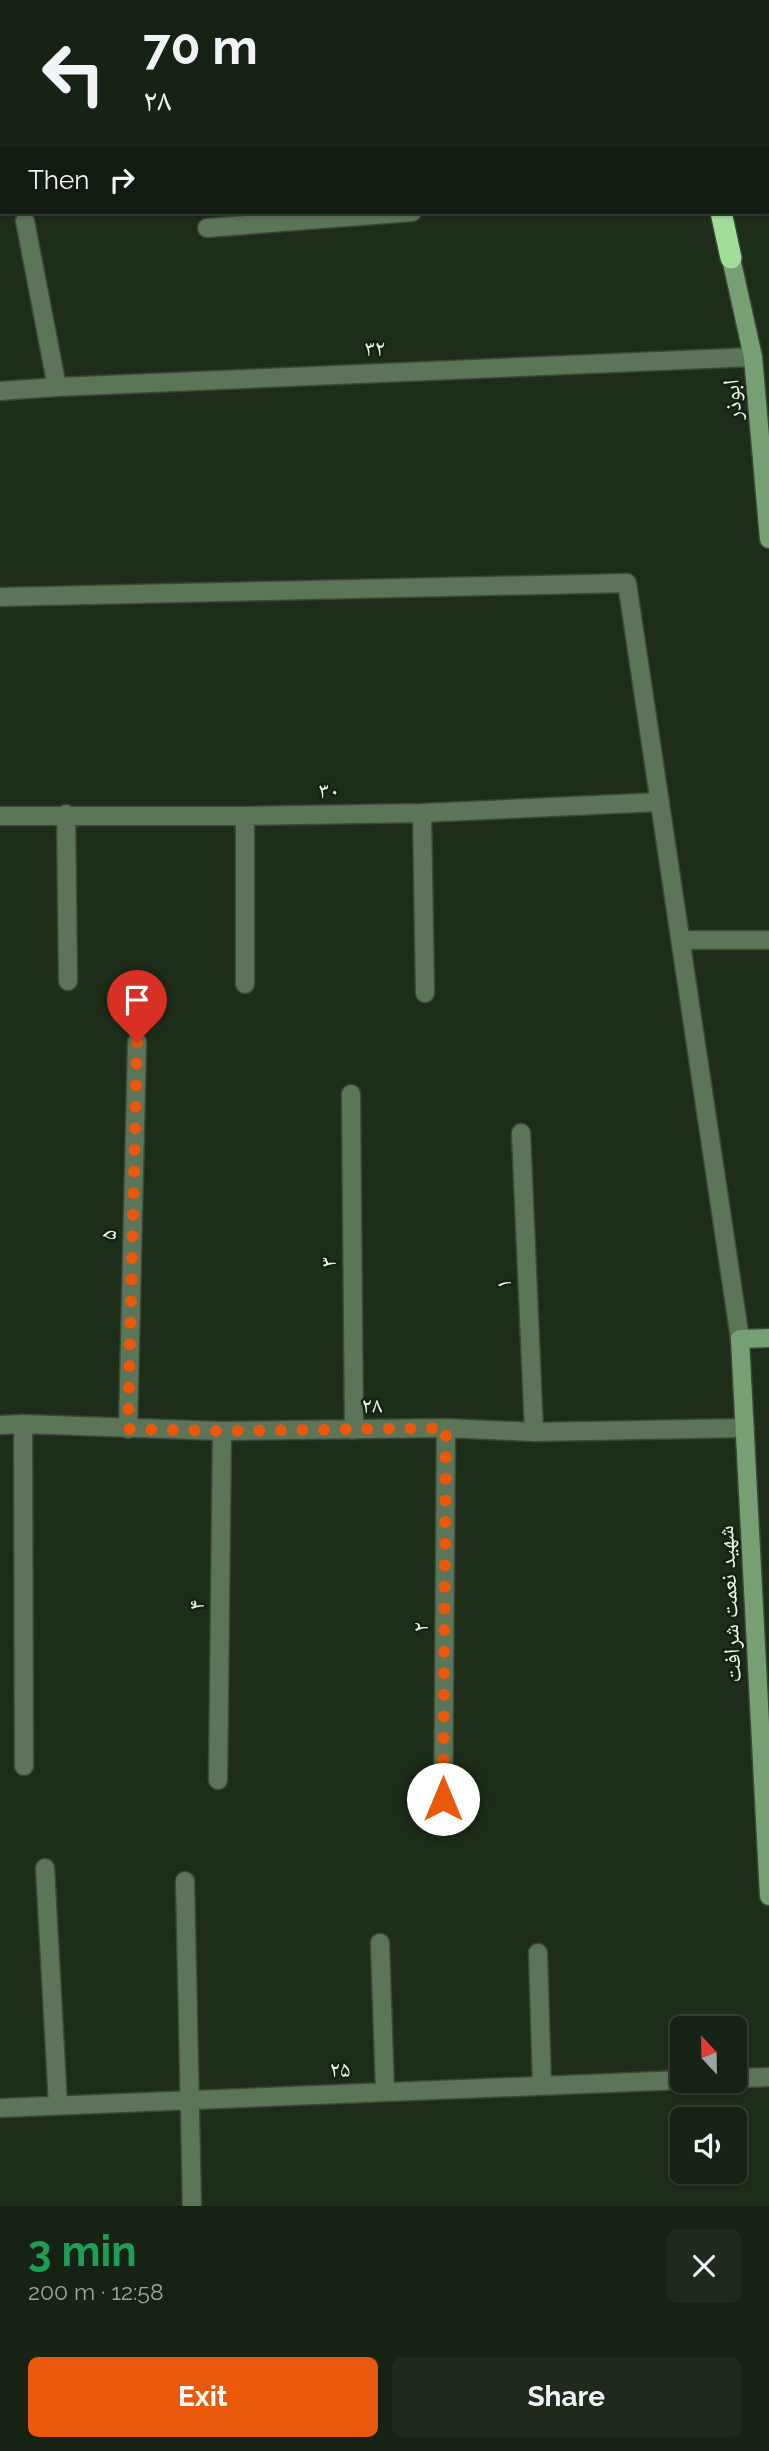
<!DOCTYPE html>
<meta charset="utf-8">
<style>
body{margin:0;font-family:Raleway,"Noto Naskh Arabic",sans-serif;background:#1f2a1d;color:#f1f3f6;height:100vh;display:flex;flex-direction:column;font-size:26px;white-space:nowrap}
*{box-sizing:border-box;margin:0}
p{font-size:23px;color:#9ea4a0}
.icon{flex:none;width:38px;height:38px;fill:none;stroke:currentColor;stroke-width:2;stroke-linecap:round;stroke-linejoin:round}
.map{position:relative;height:2206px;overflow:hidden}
.details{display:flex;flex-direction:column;background:#162214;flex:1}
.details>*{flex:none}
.top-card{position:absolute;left:0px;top:0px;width:770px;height:214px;box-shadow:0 2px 5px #0004,0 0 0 2px #353f34;background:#162214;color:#f1f3f6;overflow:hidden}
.needle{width:46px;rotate:338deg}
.fabs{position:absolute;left:670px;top:2016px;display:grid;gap:14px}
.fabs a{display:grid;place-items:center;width:77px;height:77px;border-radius:10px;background:#162214;box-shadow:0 2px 5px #0004,0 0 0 2px #353f34;font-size:35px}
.pin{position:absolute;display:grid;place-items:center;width:60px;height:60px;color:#fff;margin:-72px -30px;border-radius:50% 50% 50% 0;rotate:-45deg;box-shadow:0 0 7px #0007}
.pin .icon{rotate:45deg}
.me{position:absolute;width:77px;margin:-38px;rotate:0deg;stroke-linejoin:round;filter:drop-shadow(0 0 5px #0008)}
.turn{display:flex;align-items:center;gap:24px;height:147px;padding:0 28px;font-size:32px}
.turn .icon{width:91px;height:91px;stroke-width:2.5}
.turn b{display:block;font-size:49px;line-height:60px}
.then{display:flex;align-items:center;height:66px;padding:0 28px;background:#0003;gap:14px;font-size:26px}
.round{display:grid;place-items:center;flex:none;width:74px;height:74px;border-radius:10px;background:#1f2a1d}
.head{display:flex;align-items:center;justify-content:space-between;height:119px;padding:0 28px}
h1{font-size:42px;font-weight:700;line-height:52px;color:#1e9e55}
.button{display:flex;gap:14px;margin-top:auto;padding:14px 28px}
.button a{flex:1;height:80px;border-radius:10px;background:#ea580c;color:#fff;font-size:28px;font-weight:700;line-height:80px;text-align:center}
.button a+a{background:#1f2a1d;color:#f1f3f6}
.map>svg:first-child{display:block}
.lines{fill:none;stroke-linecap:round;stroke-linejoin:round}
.street-casing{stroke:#394937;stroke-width:21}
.secondary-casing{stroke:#394937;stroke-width:21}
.highway-casing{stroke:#394937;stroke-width:24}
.street{stroke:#5c7458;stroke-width:18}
.secondary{stroke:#789e73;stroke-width:18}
.highway{stroke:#a1dd99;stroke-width:21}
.route{stroke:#ea580c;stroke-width:12;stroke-dasharray:0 21.6}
.labels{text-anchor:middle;stroke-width:5;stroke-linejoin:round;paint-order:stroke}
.street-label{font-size:23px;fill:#e8f2e6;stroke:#132311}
</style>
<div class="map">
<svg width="769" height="2206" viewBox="0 0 769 2206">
<rect width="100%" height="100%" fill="#1d2d1a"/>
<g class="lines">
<defs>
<path id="street" d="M0,79H2
M25,221L57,387
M207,228L412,212
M0,391L57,387L753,357
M0,597L627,583L740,1339
M422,813L425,993
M66,814L68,981
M0,816H245L422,813L660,802
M680,940H769
M245,984V816
M351,1094L354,1430
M521,1133L534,1432
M23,1424L24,1766
M0,1425L23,1424L222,1431L446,1428L534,1432L745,1428
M128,1429L137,1042
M218,1780L222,1431
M443,1826L446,1428
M45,1868L58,2105
M185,1881L192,2206
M380,1943L385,2092
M538,1953L542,2086
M735,2078L769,2077
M0,2108L682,2080"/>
<path id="secondary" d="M731,258L753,357L769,539
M769,1338L740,1339L769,1896"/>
<path id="highway" d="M600,0L601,2
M679,0V2
M745,0V2
M768,141L769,145
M721,212L731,258"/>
</defs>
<use href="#street" class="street-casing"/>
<use href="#secondary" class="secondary-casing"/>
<use href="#highway" class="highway-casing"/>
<use href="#street" class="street"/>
<use href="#secondary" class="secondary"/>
<use href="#highway" class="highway"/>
</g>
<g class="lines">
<path class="route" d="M137,1042L128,1429L222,1431L446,1428L443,1799"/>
</g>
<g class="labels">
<g class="street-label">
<text transform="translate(375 348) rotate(-2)" y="8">۳۲</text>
<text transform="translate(732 400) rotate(-95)" y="8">ابوذر</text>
<text transform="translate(329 790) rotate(-1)" y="8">۳۰</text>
<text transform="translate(108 1235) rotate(-89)" y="8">۵</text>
<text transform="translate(328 1262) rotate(-90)" y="8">۳</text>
<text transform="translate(503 1284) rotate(-92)" y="8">۱</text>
<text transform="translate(372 1405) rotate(-1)" y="8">۲۸</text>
<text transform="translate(729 1604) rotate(-93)" y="8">شهید نعمت شرافت</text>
<text transform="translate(196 1605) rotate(-89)" y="8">۴</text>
<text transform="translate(420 1627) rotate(-90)" y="8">۲</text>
<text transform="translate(340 2069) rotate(-2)" y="8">۲۵</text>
</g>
</g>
</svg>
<div class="fabs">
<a><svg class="needle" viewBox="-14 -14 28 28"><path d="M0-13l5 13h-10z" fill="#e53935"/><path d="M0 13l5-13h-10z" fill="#9ea4a0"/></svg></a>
<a><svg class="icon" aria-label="sound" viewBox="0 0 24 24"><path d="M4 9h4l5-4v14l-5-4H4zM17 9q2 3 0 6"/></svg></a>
</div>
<div class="pin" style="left:137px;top:1042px;background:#d93025"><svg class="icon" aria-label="arrive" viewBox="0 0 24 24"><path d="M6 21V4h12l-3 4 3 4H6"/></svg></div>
<svg class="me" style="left:443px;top:1799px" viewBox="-20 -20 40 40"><circle r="19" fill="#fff"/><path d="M0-13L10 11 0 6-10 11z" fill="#ea580c"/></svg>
<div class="top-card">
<div class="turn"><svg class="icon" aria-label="left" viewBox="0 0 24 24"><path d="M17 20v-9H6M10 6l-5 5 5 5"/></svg><div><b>70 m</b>۲۸</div></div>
<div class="then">Then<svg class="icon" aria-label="right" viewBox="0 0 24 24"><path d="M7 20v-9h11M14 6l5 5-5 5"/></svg></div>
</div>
</div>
<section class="details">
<div class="head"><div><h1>3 min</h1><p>200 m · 12:58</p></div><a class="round"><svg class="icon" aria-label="close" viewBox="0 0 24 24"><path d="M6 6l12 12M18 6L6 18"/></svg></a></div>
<div class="button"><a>Exit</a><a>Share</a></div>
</section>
